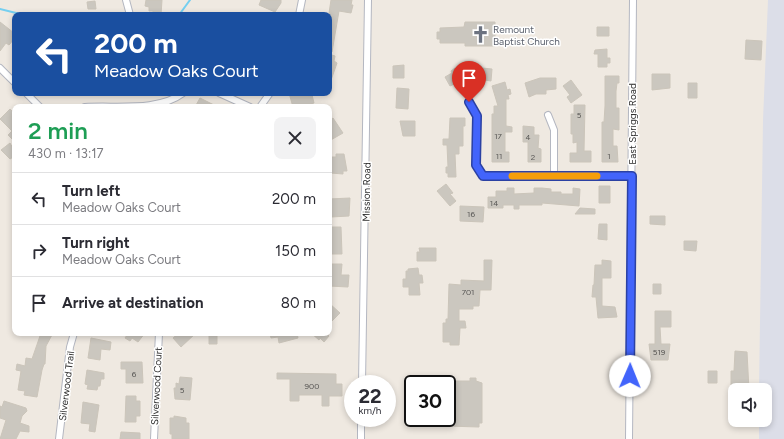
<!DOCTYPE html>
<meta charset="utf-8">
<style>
body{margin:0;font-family:Figtree,sans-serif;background:#f2f2f3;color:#2b2b33;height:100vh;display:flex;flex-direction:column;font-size:15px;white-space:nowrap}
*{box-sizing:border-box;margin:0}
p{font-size:13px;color:#7c7c81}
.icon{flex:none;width:22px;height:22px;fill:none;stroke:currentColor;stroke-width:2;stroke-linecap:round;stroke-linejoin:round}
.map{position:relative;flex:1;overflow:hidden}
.sheet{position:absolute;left:12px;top:104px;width:320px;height:232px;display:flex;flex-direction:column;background:#fff;border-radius:8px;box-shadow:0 2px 6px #0003}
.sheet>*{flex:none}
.guide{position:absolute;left:12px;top:12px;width:320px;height:84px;border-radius:8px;box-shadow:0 2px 6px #0003;background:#1a4fa0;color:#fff;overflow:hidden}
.tools{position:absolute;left:728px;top:383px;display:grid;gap:8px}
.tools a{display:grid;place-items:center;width:44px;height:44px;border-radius:8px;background:#fff;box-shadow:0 2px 6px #0003;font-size:20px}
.speed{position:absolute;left:344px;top:375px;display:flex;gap:8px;font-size:20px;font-weight:700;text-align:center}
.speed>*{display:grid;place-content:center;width:52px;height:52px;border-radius:50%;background:#fff;box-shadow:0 2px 6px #0003;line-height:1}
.speed small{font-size:10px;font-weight:400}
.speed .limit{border:2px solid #111;border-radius:6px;background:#fff;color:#111}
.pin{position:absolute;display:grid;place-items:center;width:34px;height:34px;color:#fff;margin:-41px -17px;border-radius:50% 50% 50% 0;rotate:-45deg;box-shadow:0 0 4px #0007}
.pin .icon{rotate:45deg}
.me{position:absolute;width:44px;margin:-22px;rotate:1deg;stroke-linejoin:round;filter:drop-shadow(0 0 3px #0008)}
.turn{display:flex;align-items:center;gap:14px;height:84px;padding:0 16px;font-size:18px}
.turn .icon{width:52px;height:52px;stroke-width:2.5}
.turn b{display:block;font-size:28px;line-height:34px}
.round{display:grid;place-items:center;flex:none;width:42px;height:42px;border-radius:8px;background:#f2f2f3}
.overview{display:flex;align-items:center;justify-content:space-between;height:68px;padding:0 16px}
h1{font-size:24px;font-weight:600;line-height:30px;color:#1e9e55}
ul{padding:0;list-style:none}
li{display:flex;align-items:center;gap:12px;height:52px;padding:0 16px;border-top:1px solid #e1e1e2}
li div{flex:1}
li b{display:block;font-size:15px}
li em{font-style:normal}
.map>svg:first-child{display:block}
.airport{fill:#dcdee8}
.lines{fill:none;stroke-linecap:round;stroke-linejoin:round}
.stream{stroke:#75cff0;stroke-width:2}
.building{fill:#cbc7bf;stroke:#cbc5ba}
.minor-casing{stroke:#b4b7c1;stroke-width:8}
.minor{stroke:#fff;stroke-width:6}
.route-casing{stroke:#2b41a3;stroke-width:10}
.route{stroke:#4264fb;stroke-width:7}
.slow{stroke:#f59e0b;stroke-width:7}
.labels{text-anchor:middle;stroke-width:3;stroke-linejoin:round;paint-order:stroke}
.number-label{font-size:8px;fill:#555452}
.worship-label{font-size:10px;fill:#5b616d;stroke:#fff;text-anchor:start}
.street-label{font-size:10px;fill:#2e2e2e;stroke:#fff}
</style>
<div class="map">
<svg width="784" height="439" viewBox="0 0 784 439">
<rect width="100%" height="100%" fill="#efe9e1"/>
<path class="airport" d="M768,0H784V439H759V420H765V390H759L763,120Z"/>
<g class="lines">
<path class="stream" d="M0,9L24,15
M179,15L190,0"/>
</g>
<path class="building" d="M146,0H162L161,15H153V11H149V7L145,6Z
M261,0H281V3L275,12L259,5Z
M331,0H352L351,5H353L351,13L339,11L332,52L329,51V13Z
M95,1L96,9H88L87,2Z
M0,22L14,33L11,37L14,39L9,45L6,43L0,51Z
M465,22H495V46H465V43H440V39H437V32H440V28L464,27Z
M597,27H609V36H597Z
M746,40L762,41L761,60L745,59Z
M607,49V58H610V63H607V67H598V54H594L595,50Z
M329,54L335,56L334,61L337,63L330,83Z
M404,65V78H393V66Z
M481,66L482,68L492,69L491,81L472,78L473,67Z
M455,68L460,70L465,79L450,86L445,77L452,73L451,71Z
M652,74H670V88L652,90Z
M605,76H619V83H617L616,91V108H619V130L613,129V146H617L618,162H602V122H604L605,106Z
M540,78H556V89L546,90V94H536L529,97L525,83Z
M571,80L582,95L571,103L567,97L570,95L563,86Z
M505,82L507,90L510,89L511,94L508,95L509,99H506V126L512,127V132H505V152H509V162H492V114H494V106H498L492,86Z
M688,83H697V98H688Z
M397,88L409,89L408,109L396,108Z
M289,93H308V96L312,95L314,103L310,104V107H293Z
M200,98L218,107H195Z
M574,105H585L584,151H591V162H570V153H577V142L573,143V134H571V114H574Z
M10,109L15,114V142L8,135L12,131L0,119Z
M333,118L343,133L329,141V121Z
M450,118H465V126H463V146H459V154H455L456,177H448V173H446V167H448L447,145H443V139H449Z
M400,121H415V136H403Z
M523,126L534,127V135H539L538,148L541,149V162H528V142H523Z
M10,143L15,152V156L10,159L1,150Z
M336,154H344L347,171H343V174L331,173L329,157H336Z
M446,184L453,193L450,194L456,201L450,206L437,191Z
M599,186H610V203H599Z
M507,188H514V194L534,193V188H542L551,189V192H561V194H573V188L580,189L579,206L542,203V205H519V209H514V205H503V208H488V197H496V191H507Z
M350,198L349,216L331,217L329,199Z
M460,206L484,207L483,222L460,221Z
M580,208L595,209V214H575Z
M650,216H665V225L650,224Z
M599,224H607V240L598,239Z
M331,227H341L342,254H331L329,243Z
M684,241H697L696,251L684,250Z
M419,248H436V261H417V252H420Z
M484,260H492L491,290H480L479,306H473V309H459V321H465L466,328H460L459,345H450V342H443V323H446V319H448L449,284L461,285V280L484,281Z
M602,260L611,261V278H602V306L615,307L617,317L598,318L596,297H592L593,285H594L595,265H602Z
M329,264H342L341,275H349L348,287L329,286Z
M418,268L419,275H422L423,283H419L420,295H409V287H403V279H406V271H408V269Z
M653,284H661V294H653Z
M329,303L340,313L329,324Z
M655,311H671V327H660L661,344H670L668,360H651L649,344H655Z
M41,333H53L46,346L45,364H44L42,370L37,397L24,395L25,391L18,390L21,371L16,370L17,364L25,366L26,358L32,359Z
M125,333H145L138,342L132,338L130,341L125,338L127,335Z
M179,333H196L181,347L173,338Z
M209,333H217V344H209Z
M270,333H297L298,338L279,343L278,337L271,338Z
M311,333H326L329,336L324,342L320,338L319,340Z
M91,338L111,342L110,350L101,349L100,360L88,358Z
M735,351L747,352L749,390H731V371H734Z
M121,362H142L143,383H126V369H121Z
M87,370L104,373V379H101L100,386H98L97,390L87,389L88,385L85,384Z
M708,371H717V383H708Z
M277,373L336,374V384H342V396H329V406H322V395H299V401H290V379H277Z
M180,377L192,378L190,400L175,399L174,388H176V383L179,384Z
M470,378H476V381L482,383V423H479V427L447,426V381H470Z
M126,396H136V401H140V416H136V422H125Z
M4,401L26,408L27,411L22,416L20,423L29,426V432L20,431L16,439H0L6,420L0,418V406L2,407Z
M83,402L99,405L95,432L89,431L90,424L81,423Z
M174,416L186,418V423H189V439H172V434H170V418H174Z
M121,432L140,433V439H120Z"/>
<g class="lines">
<defs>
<path id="minor" d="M126,0L130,15
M299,15L302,0
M0,68L15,83
M26,93L40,107
M219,93L250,107
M469,102L476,114V165L483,176L631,177
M85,107C116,105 158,112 183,93
M260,107L270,93
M548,115L554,130V176
M362,384L368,0
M59,439L70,347L74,333
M154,439L159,333
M361,439V418
M629,439L633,0"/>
</defs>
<use href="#minor" class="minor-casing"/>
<use href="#minor" class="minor"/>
</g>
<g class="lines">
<defs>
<path id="route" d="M469,102L477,116L476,165L483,176H632L630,376"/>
</defs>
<use href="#route" class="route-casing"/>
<use href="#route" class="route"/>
<path class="slow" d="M512,176H597"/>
</g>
<defs>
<symbol id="church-bare" viewBox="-9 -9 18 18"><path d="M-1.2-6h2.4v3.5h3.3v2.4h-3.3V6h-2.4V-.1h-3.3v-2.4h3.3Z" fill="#6b7280" stroke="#fff" stroke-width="2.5" paint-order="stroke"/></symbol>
</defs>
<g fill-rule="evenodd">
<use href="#church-bare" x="468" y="22" width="25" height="25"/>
</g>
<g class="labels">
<g class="number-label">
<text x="579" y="118">5</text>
<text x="498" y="139">17</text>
<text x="528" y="140">4</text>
<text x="499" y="159">11</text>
<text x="609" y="159">1</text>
<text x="533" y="160">2</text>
<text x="494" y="206">14</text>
<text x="471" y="217">16</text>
<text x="468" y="295">701</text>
<text x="659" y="355">519</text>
<text x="134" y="377">6</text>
<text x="312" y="389">900</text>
<text x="182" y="393">5</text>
</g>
<g class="worship-label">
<text x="493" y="33">Remount<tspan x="493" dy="12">Baptist Church</tspan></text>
</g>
<g class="street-label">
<text transform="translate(632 124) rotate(-90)" y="4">East Spriggs Road</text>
<text transform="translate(366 192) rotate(-89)" y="4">Mission Road</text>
<text transform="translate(66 386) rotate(-83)" y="4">Silverwood Trail</text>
<text transform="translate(156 386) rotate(-87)" y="4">Silverwood Court</text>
</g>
</g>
</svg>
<div class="tools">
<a><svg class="icon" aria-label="sound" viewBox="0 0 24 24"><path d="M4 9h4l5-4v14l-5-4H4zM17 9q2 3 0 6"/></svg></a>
</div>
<div class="speed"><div>22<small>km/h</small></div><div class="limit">30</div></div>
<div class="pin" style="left:469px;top:102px;background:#d93025"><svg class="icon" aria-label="arrive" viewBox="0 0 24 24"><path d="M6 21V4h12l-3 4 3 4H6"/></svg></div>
<svg class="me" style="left:630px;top:376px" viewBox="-20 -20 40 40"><circle r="19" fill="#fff"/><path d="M0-13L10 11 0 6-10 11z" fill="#4264fb"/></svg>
<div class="guide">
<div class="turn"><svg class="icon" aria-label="left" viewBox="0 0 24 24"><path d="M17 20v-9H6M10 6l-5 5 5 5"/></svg><div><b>200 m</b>Meadow Oaks Court</div></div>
</div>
<section class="sheet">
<div class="overview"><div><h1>2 min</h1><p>430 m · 13:17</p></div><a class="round"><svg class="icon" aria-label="close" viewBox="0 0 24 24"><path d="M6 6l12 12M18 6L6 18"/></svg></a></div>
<ul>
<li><svg class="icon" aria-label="left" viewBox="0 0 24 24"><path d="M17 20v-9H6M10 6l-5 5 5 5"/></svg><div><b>Turn left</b><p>Meadow Oaks Court</p></div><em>200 m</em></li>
<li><svg class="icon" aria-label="right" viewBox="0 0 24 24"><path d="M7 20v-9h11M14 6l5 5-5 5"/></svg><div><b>Turn right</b><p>Meadow Oaks Court</p></div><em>150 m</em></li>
<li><svg class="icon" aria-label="arrive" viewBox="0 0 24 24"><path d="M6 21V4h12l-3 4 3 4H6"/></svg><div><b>Arrive at destination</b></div><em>80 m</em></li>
</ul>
</section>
</div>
